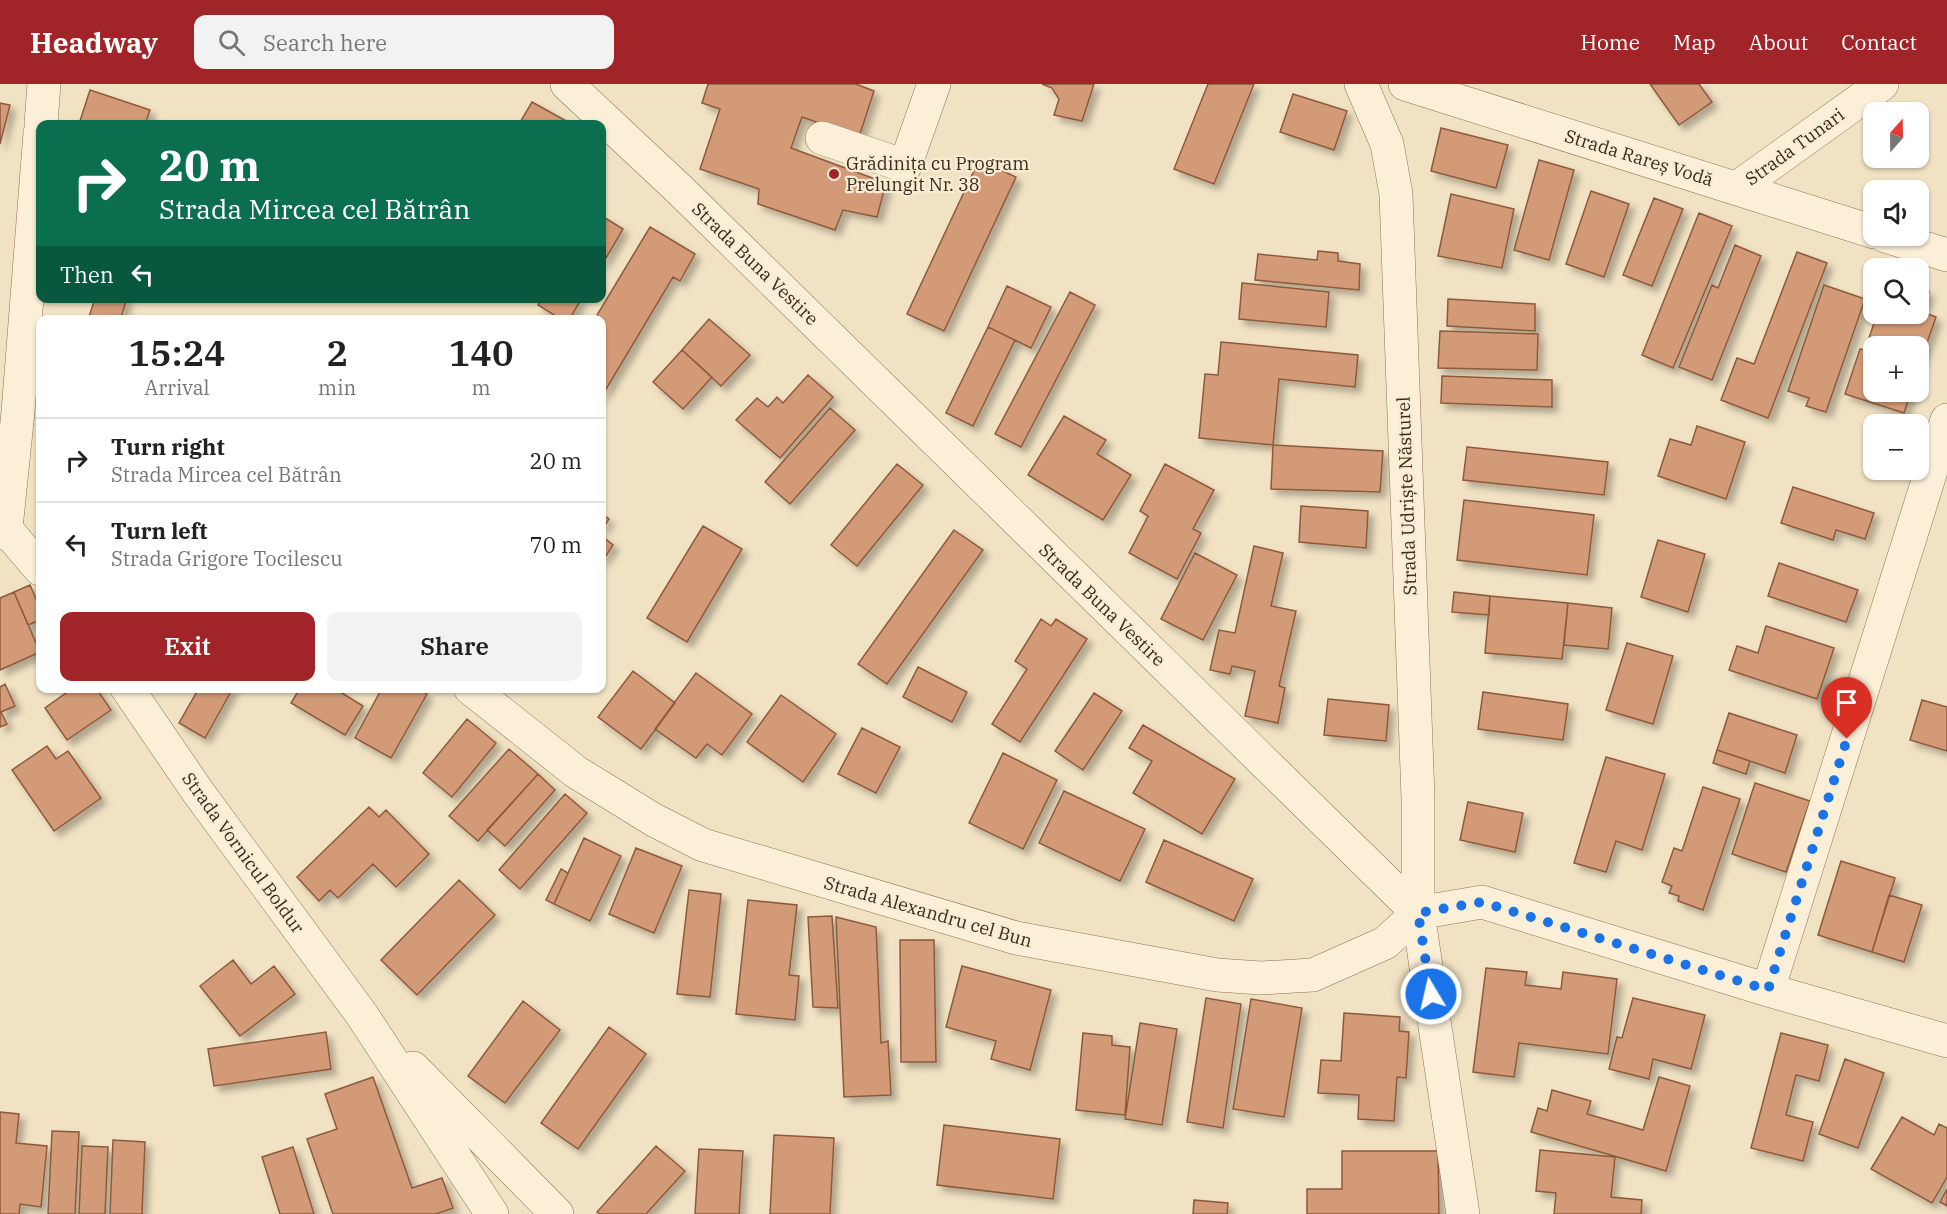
<!DOCTYPE html>
<meta charset="utf-8">
<style>
body{margin:0;font-family:"IBM Plex Serif",serif;background:#f2f2f2;color:#222;height:100vh;display:flex;flex-direction:column;font-size:22px;white-space:nowrap}
*{box-sizing:border-box;margin:0}
p{font-size:20px;color:#767676}
.icon{flex:none;width:33px;height:33px;fill:none;stroke:currentColor;stroke-width:2;stroke-linecap:round;stroke-linejoin:round}
.map{position:relative;flex:1;overflow:hidden}
.panel{position:absolute;left:36px;top:231px;width:570px;height:378px;display:flex;flex-direction:column;background:#fff;border-radius:12px;box-shadow:0 2px 4px #0004}
.panel>*{flex:none}
.guide{position:absolute;left:36px;top:36px;width:570px;height:183px;border-radius:12px;box-shadow:0 2px 4px #0004;background:#0b6e4f;color:#fff;overflow:hidden}
.needle{width:39px;rotate:20deg}
.buttons{position:absolute;left:1863px;top:18px;display:grid;gap:12px}
.buttons a{display:grid;place-items:center;width:66px;height:66px;border-radius:12px;background:#fff;box-shadow:0 2px 4px #0004;font-size:30px}
.pin{position:absolute;display:grid;place-items:center;width:51px;height:51px;color:#fff;margin:-62px -26px;border-radius:50% 50% 50% 0;rotate:-45deg;box-shadow:0 0 6px #0007}
.pin .icon{rotate:45deg}
.me{position:absolute;width:66px;margin:-33px;rotate:351deg;stroke-linejoin:round;filter:drop-shadow(0 0 4px #0008)}
.turn{display:flex;align-items:center;gap:21px;height:126px;padding:0 24px;font-size:27px}
.turn .icon{width:78px;height:78px;stroke-width:2.5}
.turn b{display:block;font-size:42px;line-height:51px}
.then{display:flex;align-items:center;height:57px;padding:0 24px;background:#0003;gap:12px;font-size:22px}
.eta{display:flex;justify-content:space-evenly;align-items:center;height:102px;text-align:center}
.eta b{font-size:36px;font-weight:600;line-height:42px}
.cta{display:flex;gap:12px;margin-top:auto;padding:12px 24px}
.cta a{flex:1;height:69px;border-radius:12px;background:#a02428;color:#fff;font-size:24px;font-weight:600;line-height:69px;text-align:center}
.cta a+a{background:#f2f2f2;color:#222}
ul{padding:0;list-style:none}
li{display:flex;align-items:center;gap:18px;height:84px;padding:0 24px;border-top:2px solid #e0e0e0}
li div{flex:1}
li b{display:block;font-size:22px}
li em{font-style:normal}
header{display:flex;align-items:center;gap:36px;box-sizing:border-box;height:84px;padding:0 30px;background:#a02428;color:#fff}
header strong{font-size:28px}
nav{display:flex;gap:33px;margin-inline-start:auto;font-size:21px}
.search{width:420px;height:54px;background:#f2f2f2;display:flex;align-items:center;gap:15px;box-sizing:border-box;padding:0 21px;border-radius:12px;color:#767676;font-size:22px}
.map>svg:first-child{display:block}
.building{fill:#d29a76;stroke:#8e5a3c;stroke-width:1.5;filter:url(#shadow)}
.lines{fill:none;stroke-linecap:round;stroke-linejoin:round}
.minor-casing{stroke:#8d7358;stroke-width:34}
.minor{stroke:#fbefd7;stroke-width:33}
.route{stroke:#1a73e8;stroke-width:10;stroke-dasharray:0 18}
.poi-dot{fill:#a02428;stroke:#f8ecd3;stroke-width:2}
.labels{text-anchor:middle;stroke-width:4.5;stroke-linejoin:round;paint-order:stroke}
.street-label{font-size:18px;fill:#3c2b1d;stroke:#f8ecd3}
.poi-label{font-size:18px;fill:#3c2b1d;stroke:#f8ecd3;text-anchor:start}
</style>
<header>
<strong>Headway</strong>
<div class="search"><svg class="icon" aria-label="search" viewBox="0 0 24 24"><circle cx="10" cy="10" r="6"/><path d="M15 15l6 6"/></svg>Search here</div>
<nav><a>Home</a><a>Map</a><a>About</a><a>Contact</a></nav>
</header>
<div class="map">
<svg width="1947" height="1130" viewBox="0 0 1947 1130">
<defs>
<filter id="shadow"><feDropShadow dx="5.5" dy="5.5" stdDeviation="3" flood-color="#0004"/></filter>
</defs>
<rect width="100%" height="100%" fill="#f1e2c3"/>
<path class="building" d="M708,0H856L874,7L859,53L802,33L791,64L886,99L877,133L843,126L835,146L758,120L759,105L700,85L720,25L702,19Z
M1042,0H1094L1082,37L1054,31L1059,15L1052,4Z
M1208,0H1254L1214,100L1174,85Z
M1650,0H1699L1712,18L1679,41Z
M90,6L150,26L145,40H79Z
M1293,10L1347,27L1334,66L1280,48Z
M532,18L568,38L566,40H519Z
M0,19L10,21L0,60Z
M1441,44L1508,61L1496,104L1431,87Z
M979,76L1016,93L944,247L907,230Z
M1539,76L1574,86L1549,176L1514,166Z
M1591,107L1629,120L1604,193L1566,180Z
M1451,110L1514,125L1502,184L1438,172Z
M1654,114L1683,125L1652,202L1623,191Z
M1699,129L1732,142L1673,284L1642,271Z
M602,132L623,145L602,181Z
M650,143L695,170L680,197L673,193L602,312V236H594Z
M1735,161L1761,172L1712,296L1679,283L1712,201L1718,204Z
M1318,167L1338,169V177L1360,180L1359,206L1255,196L1258,170L1317,176Z
M1797,168L1827,179L1768,334L1721,316L1737,274L1754,280Z
M1242,199L1329,208L1326,243L1239,235Z
M1824,201L1865,215L1826,328L1806,322L1809,314L1788,307Z
M1007,202L1051,223L1031,264L988,243Z
M1918,204L1929,208L1922,228L1936,233L1918,285V262H1874V308H1911L1904,329L1845,310L1860,265L1865,266L1877,230H1918Z
M1070,208L1095,221L1021,363L995,350Z
M95,214H127L120,236H88Z
M541,214H582L569,236H562L538,221Z
M1448,215L1535,220V247L1447,242Z
M709,235L750,271L721,302L682,266Z
M988,243L1015,256L973,342L946,329Z
M1440,247L1538,250L1537,286L1438,284Z
M1221,258L1358,271L1355,303L1279,295L1273,361L1199,354L1205,290L1218,291Z
M682,266L712,293L683,325L653,298Z
M808,291L833,313L780,374L736,336L757,314L768,323L777,313L783,319Z
M1442,292L1552,296V323L1441,319Z
M830,324L855,346L790,420L765,398Z
M1064,332L1106,356L1097,370L1131,391L1103,436L1028,391Z
M1697,342L1745,358L1726,415L1658,392L1670,355L1691,361Z
M1273,361L1383,367L1380,408L1271,405Z
M1467,363L1608,378L1604,411L1463,396Z
M897,380L923,401L857,482L831,461Z
M1165,380L1214,406L1193,445L1201,449L1177,495L1129,469L1148,432L1140,427Z
M1793,403L1874,429L1865,455L1836,446L1833,456L1781,439Z
M1464,416L1594,431L1587,491L1457,476Z
M1301,422L1368,427L1366,464L1299,458Z
M602,430L609,435L602,446Z
M703,442L742,465L687,558L647,534Z
M954,446L983,466L887,600L858,580Z
M602,452L613,461L602,478Z
M1658,456L1705,470L1688,528L1641,513Z
M1254,462L1283,469L1271,522L1296,527L1279,602L1285,604L1278,639L1245,632L1255,587L1232,582L1230,590L1210,586L1219,546L1235,549Z
M1195,469L1237,491L1203,556L1161,535Z
M1779,479L1858,506L1846,538L1768,512Z
M30,501L40,524V536L28,541L14,508Z
M14,508L40,568L0,586V514Z
M1454,508L1490,512L1489,531L1452,528Z
M1490,512L1568,519L1562,575L1485,569Z
M1568,519L1612,524L1608,565L1564,561Z
M1041,535L1051,542L1056,535L1087,555L1020,658L992,640L1027,585L1015,577Z
M1766,542L1834,564L1817,615L1729,586L1737,562L1758,569Z
M1627,559L1673,572L1653,640L1606,626Z
M918,583L967,608L952,638L903,613Z
M633,587L675,619L641,665L598,633Z
M696,589L752,630L722,671L707,660L696,674L655,645Z
M5,600L15,622L1,628L7,640L0,643V603Z
M73,604H96L111,626L67,656L45,624Z
M199,604H233L205,654L179,639Z
M300,604H334L363,622L345,651L291,619Z
M382,604H417L427,610L391,674L355,654Z
M1483,608L1568,620L1563,656L1478,645Z
M1094,609L1122,627L1083,686L1055,667Z
M781,611L836,650L803,698L747,658Z
M1328,615L1389,621L1386,657L1324,651Z
M1922,616L1947,623V667L1910,656Z
M1729,629L1797,651L1785,689L1717,666Z
M467,635L496,659L452,713L423,689Z
M1143,641L1235,695L1202,750L1133,709L1152,677L1129,664Z
M862,644L900,663L876,709L838,690Z
M47,662L56,675L68,667L101,714L54,747L12,686Z
M509,665L538,690L478,757L449,732Z
M1717,666L1750,677L1746,690L1713,679Z
M1003,669L1057,696L1023,765L969,739Z
M1606,673L1665,690L1642,766L1616,757L1606,788L1574,779Z
M538,690L555,706L505,762L487,746Z
M1755,699L1810,717L1786,788L1732,770Z
M1703,703L1740,715L1703,826L1678,817L1679,812L1669,809L1672,802L1662,798L1674,764L1682,767Z
M1064,707L1145,745L1120,797L1039,759Z
M565,710L587,729L520,805L499,786Z
M1468,718L1523,729L1515,768L1460,756Z
M369,723L379,733L386,726L429,770L396,803L373,780L338,814L330,806L319,817L297,793Z
M584,754L621,772L590,837L554,820Z
M1164,756L1253,795L1234,837L1146,798Z
M636,764L682,782L654,849L609,830Z
M1841,777L1895,794L1872,868L1818,851Z
M561,785L568,789L554,820L546,816Z
M459,796L495,831L417,911L381,876Z
M689,806L721,810L710,913L677,910Z
M1889,811L1922,821L1904,878L1872,868Z
M748,816L797,821L789,891L799,892L795,936L736,930Z
M832,832L838,924L813,923L808,833Z
M836,833L876,843L881,959L888,957L891,1011L844,1013Z
M900,856H934L936,978H901Z
M233,876L251,900L274,882L295,910L240,952L200,902Z
M962,882L1051,906L1030,986L991,975L996,957L946,943Z
M1486,884L1527,888L1525,901L1561,905L1563,888L1617,895L1608,970L1519,959L1514,993L1473,988Z
M1206,914L1241,920L1223,1044L1187,1038Z
M1633,914L1705,931L1691,985L1653,975L1649,995L1609,985L1617,953L1622,954Z
M1251,915L1302,924L1284,1033L1233,1025Z
M523,917L560,946L505,1019L468,992Z
M1344,929L1400,933L1399,947L1409,948L1406,994L1397,993L1394,1037L1358,1035L1359,1011L1318,1009L1321,976L1341,977Z
M1140,939L1177,945L1162,1041L1125,1035Z
M609,943L646,970L578,1065L541,1039Z
M326,948L331,985L214,1002L208,965Z
M1083,949L1112,952V961L1130,963L1125,1031L1076,1026Z
M1781,949L1828,961L1819,997L1796,991L1786,1031L1813,1038L1803,1077L1751,1064Z
M1845,975L1884,989L1858,1064L1819,1050Z
M373,993L412,1104L442,1094L453,1124L436,1130H333L307,1055L337,1045L325,1010Z
M1659,993L1690,1002L1666,1087L1531,1048L1538,1024L1547,1027L1552,1006L1591,1017L1587,1030L1643,1046Z
M0,1028L19,1030L16,1059L47,1062L41,1123L20,1120L19,1130H0Z
M1902,1033L1934,1051L1939,1040L1947,1044V1093L1932,1119L1871,1085Z
M944,1041L1060,1055L1053,1115L937,1101Z
M52,1047L79,1048L75,1130H48Z
M774,1051L834,1054L830,1130H770Z
M113,1056L145,1058L142,1130H110Z
M82,1062L108,1063L105,1130H79Z
M656,1062L685,1087L646,1130H600L597,1128Z
M293,1063L314,1130H280L262,1073Z
M699,1065L743,1067L739,1130H695Z
M1540,1066L1615,1073L1611,1113L1642,1116L1641,1130H1554L1556,1109L1536,1107Z
M1342,1067H1438L1439,1130H1307V1105H1342Z
M1947,1105V1122L1940,1118Z
M1194,1116L1228,1119L1227,1130H1193Z"/>
<g class="lines">
<defs>
<path id="minor" d="M567,0L680,106L1418,829
M1361,0L1387,60L1396,110L1418,714V829L1463,1130
M1405,0L1874,148
M41,40L44,0
M822,54L905,82L934,0
M1737,104L1882,0
M1885,152L1947,171
M0,438L40,485
M0,449L6,444L18,328L40,49
M127,604L198,708L362,931L492,1130
M470,604L576,688L654,736L703,761L1016,854L1217,891L1261,894L1313,891L1385,859L1418,829
M1418,829L1482,818L1768,906L1947,957
M1768,906L1947,336
M413,984L557,1130"/>
</defs>
<use href="#minor" class="minor-casing"/>
<use href="#minor" class="minor"/>
</g>
<g class="lines">
<path class="route" d="M1431,910L1418,829L1482,818L1768,906L1847,655"/>
</g>
<circle class="poi-dot" cx="834" cy="90" r="6"/>
<g class="labels">
<g class="street-label">
<text transform="translate(1795 63) rotate(-36)" y="6">Strada Tunari</text>
<text transform="translate(1639 74) rotate(17)" y="6">Strada Rareș Vodă</text>
<text transform="translate(755 180) rotate(44)" y="6">Strada Buna Vestire</text>
<text transform="translate(1407 412) rotate(-92)" y="6">Strada Udriște Năsturel</text>
<text transform="translate(1102 521) rotate(44)" y="6">Strada Buna Vestire</text>
<text transform="translate(243 769) rotate(54)" y="6">Strada Vornicul Boldur</text>
<text transform="translate(928 828) rotate(16)" y="6">Strada Alexandru cel Bun</text>
</g>
<g class="poi-label">
<text x="846" y="86">Grădinița cu Program<tspan x="846" dy="21">Prelungit Nr. 38</tspan></text>
</g>
</g>
</svg>
<div class="buttons">
<a><svg class="needle" viewBox="-14 -14 28 28"><path d="M0-13l5 13h-10z" fill="#e53935"/><path d="M0 13l5-13h-10z" fill="#767676"/></svg></a>
<a><svg class="icon" aria-label="sound" viewBox="0 0 24 24"><path d="M4 9h4l5-4v14l-5-4H4zM17 9q2 3 0 6"/></svg></a>
<a><svg class="icon" aria-label="search" viewBox="0 0 24 24"><circle cx="10" cy="10" r="6"/><path d="M15 15l6 6"/></svg></a>
<a>+</a>
<a>−</a>
</div>
<div class="pin" style="left:1847px;top:655px;background:#d93025"><svg class="icon" aria-label="arrive" viewBox="0 0 24 24"><path d="M6 21V4h12l-3 4 3 4H6"/></svg></div>
<svg class="me" style="left:1431px;top:910px" viewBox="-20 -20 40 40"><circle r="17" fill="#1a73e8" stroke="#fff" stroke-width="3"/><path d="M0-11L8 9 0 5-8 9z" fill="#fff"/></svg>
<div class="guide">
<div class="turn"><svg class="icon" aria-label="right" viewBox="0 0 24 24"><path d="M7 20v-9h11M14 6l5 5-5 5"/></svg><div><b>20 m</b>Strada Mircea cel Bătrân</div></div>
<div class="then">Then<svg class="icon" aria-label="left" viewBox="0 0 24 24"><path d="M17 20v-9H6M10 6l-5 5 5 5"/></svg></div>
</div>
<section class="panel">
<div class="eta">
<div><b>15:24</b><p>Arrival</p></div>
<div><b>2</b><p>min</p></div>
<div><b>140</b><p>m</p></div>
</div>
<ul>
<li><svg class="icon" aria-label="right" viewBox="0 0 24 24"><path d="M7 20v-9h11M14 6l5 5-5 5"/></svg><div><b>Turn right</b><p>Strada Mircea cel Bătrân</p></div><em>20 m</em></li>
<li><svg class="icon" aria-label="left" viewBox="0 0 24 24"><path d="M17 20v-9H6M10 6l-5 5 5 5"/></svg><div><b>Turn left</b><p>Strada Grigore Tocilescu</p></div><em>70 m</em></li>
</ul>
<div class="cta"><a>Exit</a><a>Share</a></div>
</section>
</div>
